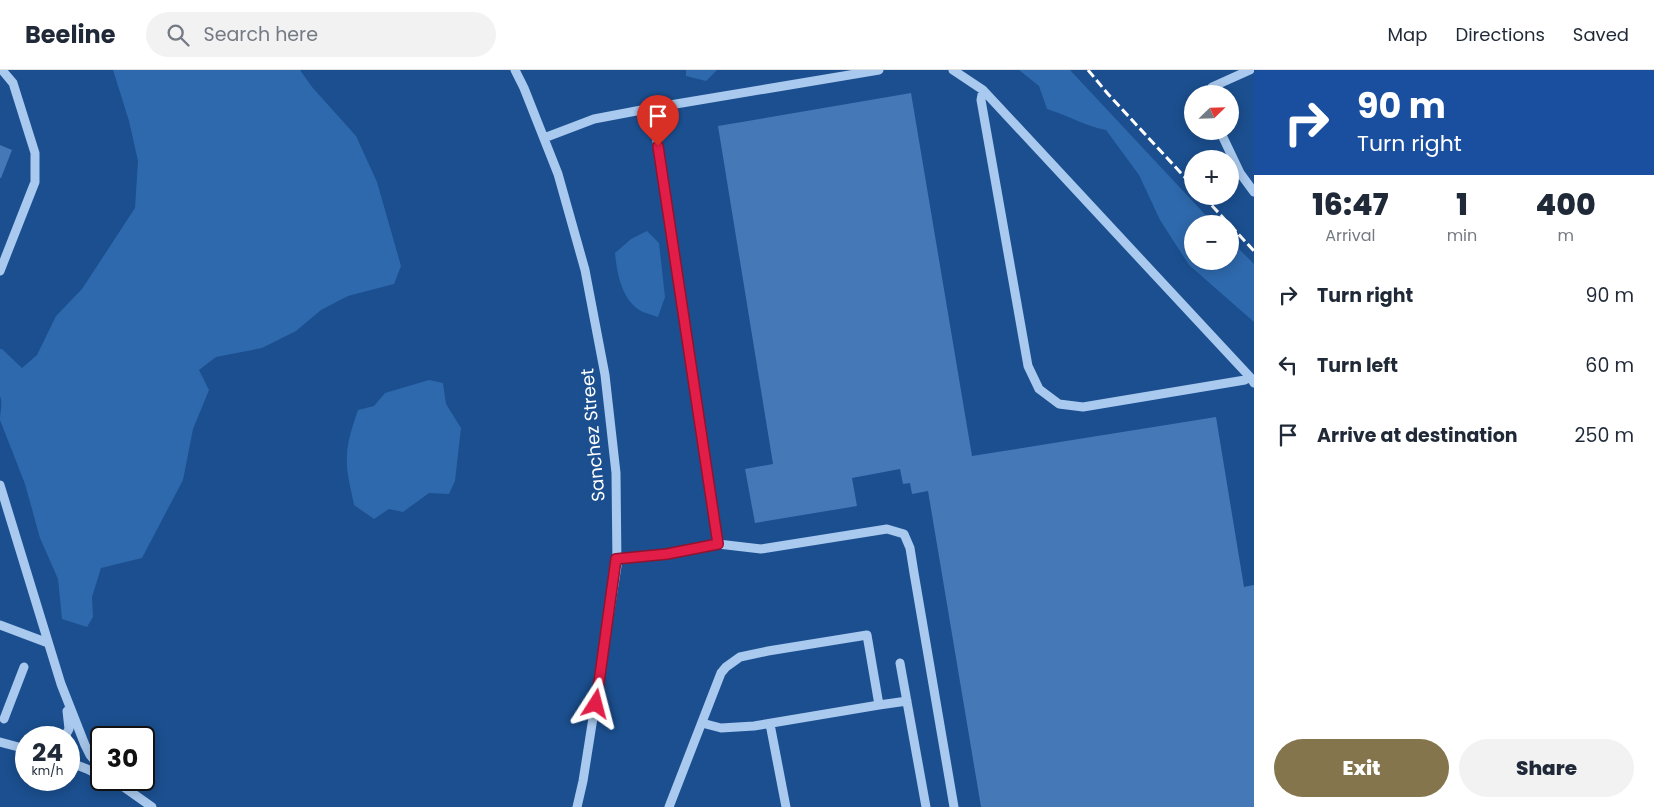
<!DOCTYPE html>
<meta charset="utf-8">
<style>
body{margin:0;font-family:Poppins,sans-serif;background:#f2f2f3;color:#1f2937;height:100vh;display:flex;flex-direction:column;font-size:19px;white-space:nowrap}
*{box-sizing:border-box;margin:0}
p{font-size:16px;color:#747a83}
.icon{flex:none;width:28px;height:28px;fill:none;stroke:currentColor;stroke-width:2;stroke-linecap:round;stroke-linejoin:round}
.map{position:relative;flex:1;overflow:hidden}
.drawer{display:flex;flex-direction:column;background:#fff;width:400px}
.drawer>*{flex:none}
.hud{background:#1a4fa0;color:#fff;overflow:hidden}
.needle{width:32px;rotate:67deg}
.controls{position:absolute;left:1184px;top:15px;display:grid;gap:10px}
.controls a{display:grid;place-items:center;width:55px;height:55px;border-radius:50%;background:#fff;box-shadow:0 2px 12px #0003;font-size:25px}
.speed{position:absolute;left:15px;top:656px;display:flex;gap:10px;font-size:25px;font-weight:700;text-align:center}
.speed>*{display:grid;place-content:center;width:65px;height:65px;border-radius:50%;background:#fff;box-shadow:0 2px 12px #0003;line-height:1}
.speed small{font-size:12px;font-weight:400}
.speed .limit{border:2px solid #111;border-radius:8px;background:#fff;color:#111}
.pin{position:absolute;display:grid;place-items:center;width:42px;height:42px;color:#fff;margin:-51px -21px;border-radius:50% 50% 50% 0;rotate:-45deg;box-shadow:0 0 5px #0007}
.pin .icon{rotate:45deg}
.me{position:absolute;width:55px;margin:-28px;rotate:9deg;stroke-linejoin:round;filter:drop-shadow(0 0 4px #0008)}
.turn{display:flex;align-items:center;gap:18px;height:105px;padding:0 20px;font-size:22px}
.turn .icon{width:65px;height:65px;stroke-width:2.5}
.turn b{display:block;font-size:35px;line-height:42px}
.eta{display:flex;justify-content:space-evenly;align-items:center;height:85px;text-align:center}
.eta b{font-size:30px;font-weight:800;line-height:35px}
.button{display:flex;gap:10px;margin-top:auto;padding:10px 20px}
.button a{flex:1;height:58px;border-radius:30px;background:#84754c;color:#fff;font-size:20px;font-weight:800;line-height:58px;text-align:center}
.button a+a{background:#f2f2f3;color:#1f2937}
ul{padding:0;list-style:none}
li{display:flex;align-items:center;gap:15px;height:70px;padding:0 20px}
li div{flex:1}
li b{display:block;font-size:19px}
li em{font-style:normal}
header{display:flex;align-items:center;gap:30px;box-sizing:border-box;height:70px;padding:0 25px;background:#fff;border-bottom:1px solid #e0e1e3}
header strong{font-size:24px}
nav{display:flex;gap:28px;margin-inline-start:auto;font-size:18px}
.search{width:350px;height:45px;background:#f2f2f3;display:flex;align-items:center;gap:12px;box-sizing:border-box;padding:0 18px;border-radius:28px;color:#747a83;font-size:19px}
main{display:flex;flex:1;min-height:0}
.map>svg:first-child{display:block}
.green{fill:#2e69ad}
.building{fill:#4478b7}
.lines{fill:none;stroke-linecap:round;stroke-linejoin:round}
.minor{stroke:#a9c9ee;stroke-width:9}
.rail{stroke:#fff;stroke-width:3;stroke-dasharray:9 4;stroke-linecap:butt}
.route-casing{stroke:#92132f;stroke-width:12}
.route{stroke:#e11d48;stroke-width:9}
.labels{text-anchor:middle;stroke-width:5;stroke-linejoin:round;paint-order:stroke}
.street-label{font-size:18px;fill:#fff;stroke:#1b4f8f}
</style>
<header>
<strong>Beeline</strong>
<div class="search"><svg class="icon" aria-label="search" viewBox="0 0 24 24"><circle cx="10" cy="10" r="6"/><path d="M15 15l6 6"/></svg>Search here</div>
<nav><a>Map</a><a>Directions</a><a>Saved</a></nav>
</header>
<main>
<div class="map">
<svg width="1254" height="737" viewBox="0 0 1254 737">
<rect width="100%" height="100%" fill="#1b4f8f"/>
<path class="green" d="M113,0H300L312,17L356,66L377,112L401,196L394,214L348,226L321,240L296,261L262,278L216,287L199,300L209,320L193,359L183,410L142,488L101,498L92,527L93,547L87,557L62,549L58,509L40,468L25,414L0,350C0,341 3,334 0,326V279H2L22,298L37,285L56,246L82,219L135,138L138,91L129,51Z
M686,0H717L706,11L686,6Z
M1019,0H1070L1214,154H1192V191H1230V170L1254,194V252L1189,195L1160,150L1139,105L1106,60C1085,56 1067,45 1047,39L1039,16Z
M647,161L659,173L665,227L658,247C653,245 648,244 643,242C622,232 617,204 615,183L631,169Z
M429,310L443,313L446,334L461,358L455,411L449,424L429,423L403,442L389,439L374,449L354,435C351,419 346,403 347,387C347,371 353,355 358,340L374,336L385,323Z"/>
<path class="building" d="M911,23L972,386L1216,347L1244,517L1254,515V737H981L928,421L912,424L910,413L903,414L900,399L852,408L857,436L755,453L745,399L773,394L718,56Z
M0,75L12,80L1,108H0Z"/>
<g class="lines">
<path class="minor" d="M515,0L524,18L558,104L585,200L605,305L616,403L617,496L583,711L577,737
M953,0L983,20L981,30L1028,296L1039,319L1059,334L1083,337L1245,310L1250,307L1254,313
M983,20L1250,307
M1212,24V17L1250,0
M652,38L879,0
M1220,61L1240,103L1254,122
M544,68L594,49L652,38L718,474L667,484L616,489
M0,201L35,112V83L13,13L2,0
M0,415L61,614L85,675L90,685L101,698
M718,474L761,479L887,459L904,464L910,478L914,503L954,737
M0,555L48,573
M900,593L926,737
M879,635L907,631
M4,649L24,597
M770,654L786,737
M64,668L69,659L67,641
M0,672L26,679
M69,692L87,699L101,706
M110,710L121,715L152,737
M669,737L721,603L726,597L740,587L768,581L867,565L879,635L754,656L721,658L702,653"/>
<path class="rail" d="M1088,0L1108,24L1192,115
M1203,126L1229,154
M1230,155L1254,181"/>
</g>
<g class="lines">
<defs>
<path id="route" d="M596,634L616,489L667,484L718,474L658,76"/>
</defs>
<use href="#route" class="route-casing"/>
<use href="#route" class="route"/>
</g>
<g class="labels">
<g class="street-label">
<text transform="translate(593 365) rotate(-95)" y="6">Sanchez Street</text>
</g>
</g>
</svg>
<div class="controls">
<a><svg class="needle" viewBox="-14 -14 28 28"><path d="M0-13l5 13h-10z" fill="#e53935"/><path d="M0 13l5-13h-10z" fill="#747a83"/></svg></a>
<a>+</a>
<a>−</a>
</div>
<div class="speed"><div>24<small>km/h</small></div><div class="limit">30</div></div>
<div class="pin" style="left:658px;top:76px;background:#d93025"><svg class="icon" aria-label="arrive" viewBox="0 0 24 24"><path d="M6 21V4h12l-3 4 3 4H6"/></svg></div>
<svg class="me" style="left:596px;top:634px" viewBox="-20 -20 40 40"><path d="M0-17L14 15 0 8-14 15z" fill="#e11d48" stroke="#fff" stroke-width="4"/></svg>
</div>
<section class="drawer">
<div class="hud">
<div class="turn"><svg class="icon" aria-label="right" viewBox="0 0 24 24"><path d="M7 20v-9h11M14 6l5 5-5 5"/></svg><div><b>90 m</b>Turn right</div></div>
</div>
<div class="eta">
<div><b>16:47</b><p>Arrival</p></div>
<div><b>1</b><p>min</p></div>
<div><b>400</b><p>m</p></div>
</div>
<ul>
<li><svg class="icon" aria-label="right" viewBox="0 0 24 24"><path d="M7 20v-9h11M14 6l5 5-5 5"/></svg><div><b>Turn right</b></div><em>90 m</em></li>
<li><svg class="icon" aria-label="left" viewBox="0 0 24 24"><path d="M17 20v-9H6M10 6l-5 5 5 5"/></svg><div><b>Turn left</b></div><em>60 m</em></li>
<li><svg class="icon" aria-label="arrive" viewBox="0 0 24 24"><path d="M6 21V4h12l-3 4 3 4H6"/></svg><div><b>Arrive at destination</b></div><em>250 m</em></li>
</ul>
<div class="button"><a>Exit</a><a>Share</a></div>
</section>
</main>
